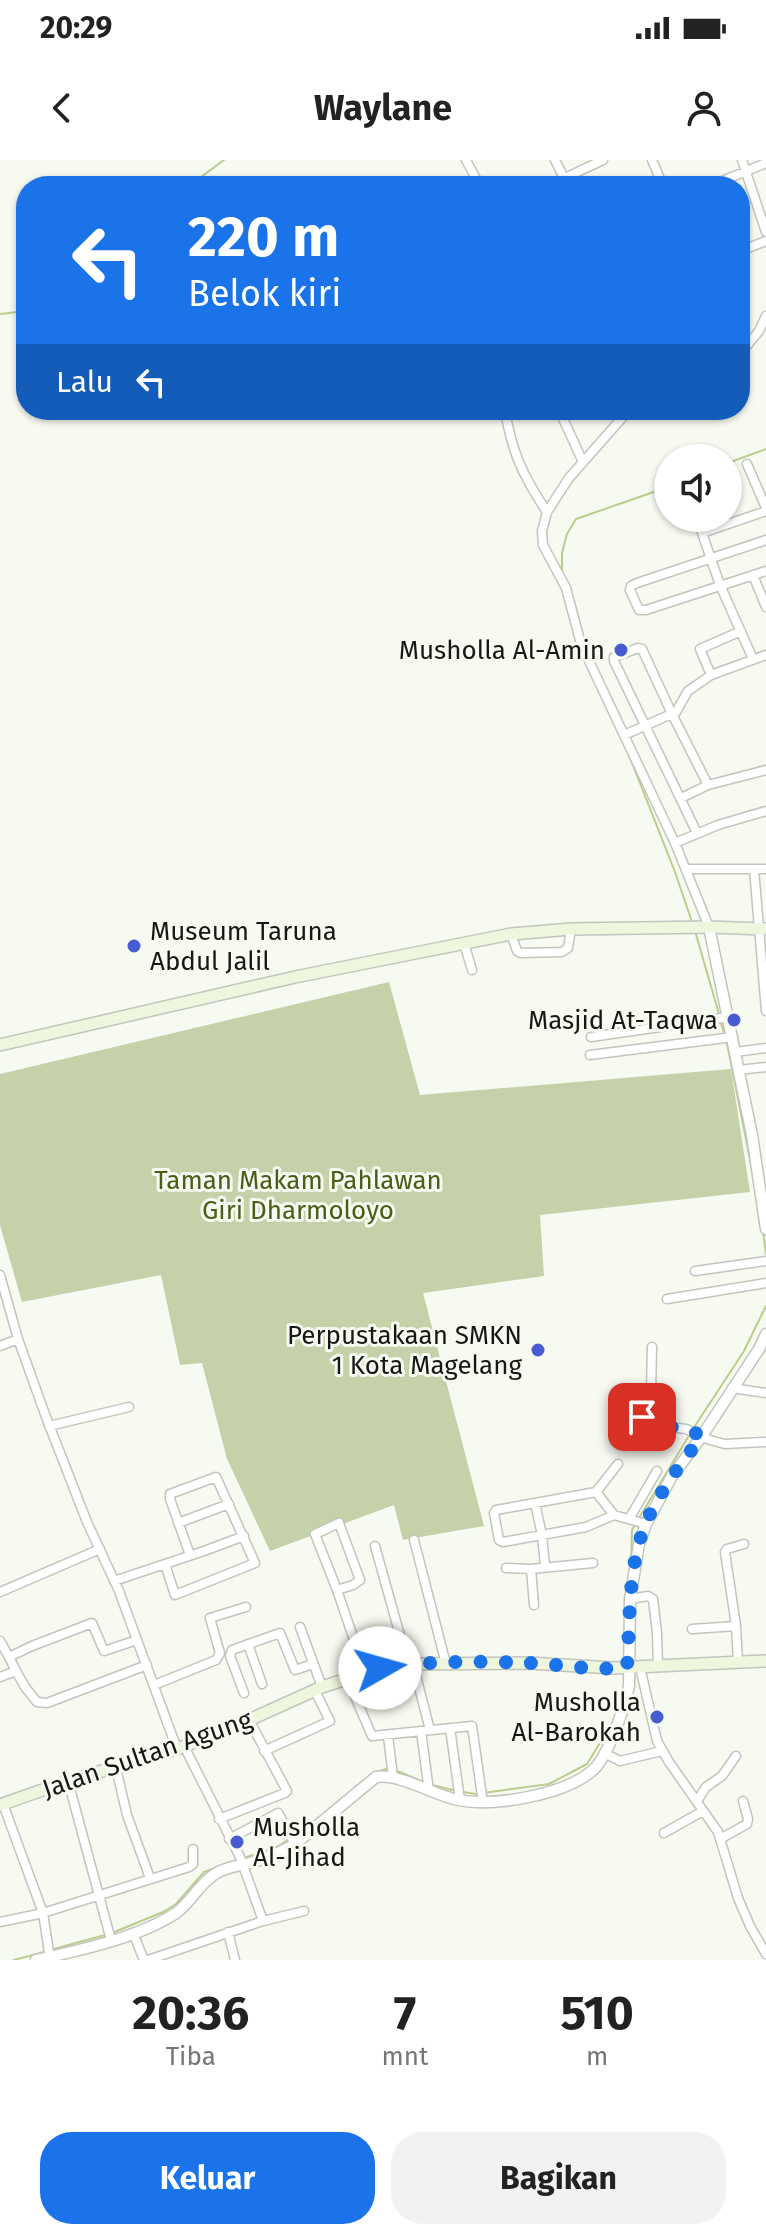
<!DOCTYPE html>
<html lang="id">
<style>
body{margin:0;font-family:"Fira Sans",sans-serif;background:#f2f2f2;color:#222;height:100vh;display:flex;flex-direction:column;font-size:30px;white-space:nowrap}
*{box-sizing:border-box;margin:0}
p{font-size:26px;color:#767676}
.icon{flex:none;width:44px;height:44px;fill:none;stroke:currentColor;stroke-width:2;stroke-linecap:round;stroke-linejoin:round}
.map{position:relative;height:1800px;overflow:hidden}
.panel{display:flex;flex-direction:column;background:#fff;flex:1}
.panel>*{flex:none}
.hud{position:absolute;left:16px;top:16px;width:734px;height:244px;border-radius:32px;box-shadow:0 2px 6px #0004;background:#1a73e8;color:#fff;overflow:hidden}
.buttons{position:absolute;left:654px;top:284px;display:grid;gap:16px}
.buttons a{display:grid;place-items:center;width:88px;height:88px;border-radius:50%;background:#fff;box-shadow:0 2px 6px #0004;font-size:40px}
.pin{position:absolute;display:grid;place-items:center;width:68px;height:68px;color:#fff;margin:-34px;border-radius:16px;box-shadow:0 4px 12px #0006}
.me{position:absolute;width:88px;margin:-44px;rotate:83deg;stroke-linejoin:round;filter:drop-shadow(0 0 6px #0008)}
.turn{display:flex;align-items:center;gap:28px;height:168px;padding:0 40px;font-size:36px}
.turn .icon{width:104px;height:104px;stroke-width:2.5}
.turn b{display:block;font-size:56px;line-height:68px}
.then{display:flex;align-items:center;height:76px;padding:0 40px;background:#0003;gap:16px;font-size:30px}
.eta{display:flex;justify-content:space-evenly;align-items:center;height:136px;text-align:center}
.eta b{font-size:48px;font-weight:700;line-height:56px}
.primary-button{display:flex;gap:16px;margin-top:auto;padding:16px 40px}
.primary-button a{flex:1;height:92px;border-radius:32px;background:#1a73e8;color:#fff;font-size:32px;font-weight:700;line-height:92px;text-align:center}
.primary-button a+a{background:#f2f2f2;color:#222}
.status{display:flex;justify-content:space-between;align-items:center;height:56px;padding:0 40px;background:#fff;direction:ltr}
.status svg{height:22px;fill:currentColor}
header{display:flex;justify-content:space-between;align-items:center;height:104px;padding:0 40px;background:#fff;font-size:36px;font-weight:700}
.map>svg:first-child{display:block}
.green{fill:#c4d1a9}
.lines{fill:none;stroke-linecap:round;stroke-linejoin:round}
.stream{stroke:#bbcd8d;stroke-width:2}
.minor-casing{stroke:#c2c5bd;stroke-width:11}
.tertiary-casing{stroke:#c2c5bd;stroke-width:13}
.secondary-casing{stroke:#c2c5bd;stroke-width:14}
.minor{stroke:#fff;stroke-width:8}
.tertiary{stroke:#fff;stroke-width:10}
.secondary{stroke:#eff6de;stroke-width:11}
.route{stroke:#1a73e8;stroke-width:14;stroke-dasharray:0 25.2}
.poi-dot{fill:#485cd1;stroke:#f7faf1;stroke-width:3}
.labels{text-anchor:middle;stroke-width:6;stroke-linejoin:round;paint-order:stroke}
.poi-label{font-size:26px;fill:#171815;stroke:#f7faf1;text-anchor:end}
.park-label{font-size:26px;fill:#4c5c16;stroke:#f7faf1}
.street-label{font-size:26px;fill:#171815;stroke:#f7faf1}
</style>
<div class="status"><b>20:29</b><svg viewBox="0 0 49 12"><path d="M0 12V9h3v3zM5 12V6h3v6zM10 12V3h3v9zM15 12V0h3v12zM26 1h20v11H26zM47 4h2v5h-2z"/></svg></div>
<header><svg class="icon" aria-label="back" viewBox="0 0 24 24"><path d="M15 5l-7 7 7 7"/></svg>Waylane<svg class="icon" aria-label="person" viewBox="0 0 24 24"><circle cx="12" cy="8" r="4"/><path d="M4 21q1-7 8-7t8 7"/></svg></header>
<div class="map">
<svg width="766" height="1800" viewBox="0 0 766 1800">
<rect width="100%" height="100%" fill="#f7faf1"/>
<path class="green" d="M389,822L420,935L731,909L750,1032L540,1055L544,1116L423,1133L484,1366L403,1380L394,1345L270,1391L227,1299L202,1203L180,1205L161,1115L22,1142L0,1065V914Z"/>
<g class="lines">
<path class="stream" d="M189,26L224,0
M0,154L26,151
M728,303L766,289
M562,414V393L567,374L576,359L668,327
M629,595L675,712L692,762
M695,771L719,854
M720,860L724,873
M727,883L752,1010
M763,1071L766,1094
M693,1269L744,1191L766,1146
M639,1358L690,1274
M631,1404L632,1370L636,1363
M395,1610L426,1623
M377,1612L389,1608
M432,1625L457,1631
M354,1628L368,1617
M463,1632L476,1634
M483,1633L549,1624L587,1604L614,1560
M295,1675L316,1661
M244,1698L279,1686L289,1679
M112,1773L163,1752L176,1744L204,1712L238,1700
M50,1790L105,1775
M14,1800L44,1792"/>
<defs>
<path id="minor" d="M466,0L480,26
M555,0L568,26
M652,0L663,26
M742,0L766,72
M548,26L603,0
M710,26L766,3
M740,91L766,81
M740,194L759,171L766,156
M505,250C512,293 523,316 547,352
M559,250L583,302
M629,250L569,318L547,352L542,371L543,385L566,428L581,484L675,683L709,767
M747,304L766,348
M766,380L637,423L631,426L630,430L639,450H646L766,411
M753,415L766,447
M753,499L720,425L702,373L766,351
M711,515L700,489L741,471
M624,575L676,552L688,531L711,515L766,495
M681,638L708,625L766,610
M697,673L614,501V497L638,488L642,489L672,554L708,625
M675,683L718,665L766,651
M686,709H754L766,851
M754,709H766
M511,774L517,791L521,793L562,792L568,788L571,769
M464,783L472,810
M591,877L729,857
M735,892L766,888
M590,895L733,877
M738,910L766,907
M695,1111L766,1101
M0,1115L18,1179L46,1257L87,1362L119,1431L177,1589
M667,1139L766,1123
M0,1186L18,1179
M652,1187L651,1232L641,1253L648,1264L686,1269L710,1280L725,1284L766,1282
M732,1228L766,1233
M49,1266L129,1247
M596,1332L618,1304
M535,1343L542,1375L545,1406
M614,1355L596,1332L496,1350L494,1353L499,1380L503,1382L586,1367L614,1355L646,1364
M629,1359L657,1311
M178,1363L229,1344
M414,1380L446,1504
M375,1386L408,1504
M165,1404L175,1435L255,1403L216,1317L170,1334V1339L190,1395
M506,1408L531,1409L593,1403
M531,1409L534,1445
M114,1421L204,1391L244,1376
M337,1430L315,1374L339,1363L360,1420L353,1425L337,1430L365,1512
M0,1432L100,1389
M630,1439L648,1436L653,1439L657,1473L658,1507
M300,1467L322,1527
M692,1469L736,1466
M0,1481L9,1497
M248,1484L262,1524
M738,1502L736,1466L725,1392L727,1389L744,1384
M413,1504L430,1570
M640,1507L657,1581L669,1602L718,1672L738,1738L750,1766L766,1794
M16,1511L25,1527L37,1542L47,1543L147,1505
M0,1517L16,1511L9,1497L32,1486L92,1463L104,1491L137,1480
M347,1518L372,1576L472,1566L483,1643
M154,1525L216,1500L220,1493L210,1458L246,1447
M244,1533L230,1496L232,1490L280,1473L295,1510L313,1504
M450,1568L460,1640
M421,1571L429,1631
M388,1576L393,1617
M264,1591L330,1561L315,1531
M604,1593L620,1601L662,1591
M116,1608L127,1655L150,1718
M68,1621L111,1780
M697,1641L706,1627L722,1616L736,1596
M3,1644L43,1753L50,1799
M219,1659L285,1633L287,1631L249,1560
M664,1673L703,1651
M229,1679L278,1653L295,1684
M720,1679L747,1664L748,1659L743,1641
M263,1761L304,1751
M0,1762L43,1753L189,1707L193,1704V1689
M228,1772L235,1800
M133,1773L144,1800
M148,1800L263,1761L240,1697L184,1586"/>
<path id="tertiary" d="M709,767L752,975L766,1069
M36,1800C80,1790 138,1778 176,1753C191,1742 199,1724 215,1714C226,1707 238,1706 250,1703C266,1699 281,1692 295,1684L376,1617C399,1613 434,1635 458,1640C494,1647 565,1635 593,1610C608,1597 625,1546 629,1526L630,1439L639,1384L646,1364L672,1316L702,1276L759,1189L766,1174"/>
<path id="secondary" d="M0,885L295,817L511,774L571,769L709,767L766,769
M0,1645L68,1621L177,1589L249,1560L322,1527L380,1508L413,1504L529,1503L613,1508L766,1501"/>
</defs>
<use href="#minor" class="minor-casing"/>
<use href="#tertiary" class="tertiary-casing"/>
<use href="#secondary" class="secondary-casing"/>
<use href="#minor" class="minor"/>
<use href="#tertiary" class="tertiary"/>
<use href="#secondary" class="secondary"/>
</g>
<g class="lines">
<path class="route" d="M380,1508C426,1501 481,1501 528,1503C561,1504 595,1512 627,1507C630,1466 628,1423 639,1383C650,1343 678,1308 702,1276L686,1269L648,1264L642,1257"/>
</g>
<g class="poi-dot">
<circle cx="621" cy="490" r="8"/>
<circle cx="134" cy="786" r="8"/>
<circle cx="734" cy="860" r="8"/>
<circle cx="538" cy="1190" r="8"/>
<circle cx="657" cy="1557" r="8"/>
<circle cx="237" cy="1682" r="8"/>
</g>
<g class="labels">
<g class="poi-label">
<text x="605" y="499">Musholla Al-Amin</text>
<text x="150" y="780" text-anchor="start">Museum Taruna<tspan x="150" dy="30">Abdul Jalil</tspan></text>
<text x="718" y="869">Masjid At-Taqwa</text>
<text x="522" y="1184">Perpustakaan SMKN<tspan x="522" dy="30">1 Kota Magelang</tspan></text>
<text x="641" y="1551">Musholla<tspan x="641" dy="30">Al-Barokah</tspan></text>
<text x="253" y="1676" text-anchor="start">Musholla<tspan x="253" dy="30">Al-Jihad</tspan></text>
</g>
<g class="park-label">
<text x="298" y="1029">Taman Makam Pahlawan<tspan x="298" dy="30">Giri Dharmoloyo</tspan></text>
</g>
<g class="street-label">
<text transform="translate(147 1594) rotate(-19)" y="9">Jalan Sultan Agung</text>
</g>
</g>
</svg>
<div class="buttons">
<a><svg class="icon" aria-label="sound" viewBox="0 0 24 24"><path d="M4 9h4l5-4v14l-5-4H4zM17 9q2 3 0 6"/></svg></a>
</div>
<div class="pin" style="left:642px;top:1257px;background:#d93025"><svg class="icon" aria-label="arrive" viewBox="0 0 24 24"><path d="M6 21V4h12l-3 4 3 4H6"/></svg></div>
<svg class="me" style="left:380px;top:1508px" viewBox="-20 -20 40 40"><circle r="19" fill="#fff"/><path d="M0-13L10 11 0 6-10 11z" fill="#1a73e8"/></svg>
<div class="hud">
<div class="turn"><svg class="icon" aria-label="left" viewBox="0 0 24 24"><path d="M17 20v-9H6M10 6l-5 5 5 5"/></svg><div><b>220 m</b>Belok kiri</div></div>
<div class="then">Lalu<svg class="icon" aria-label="left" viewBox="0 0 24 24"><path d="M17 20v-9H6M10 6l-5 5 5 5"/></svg></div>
</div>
</div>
<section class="panel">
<div class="eta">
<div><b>20:36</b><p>Tiba</p></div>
<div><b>7</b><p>mnt</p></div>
<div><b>510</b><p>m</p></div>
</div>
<div class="primary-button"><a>Keluar</a><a>Bagikan</a></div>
</section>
